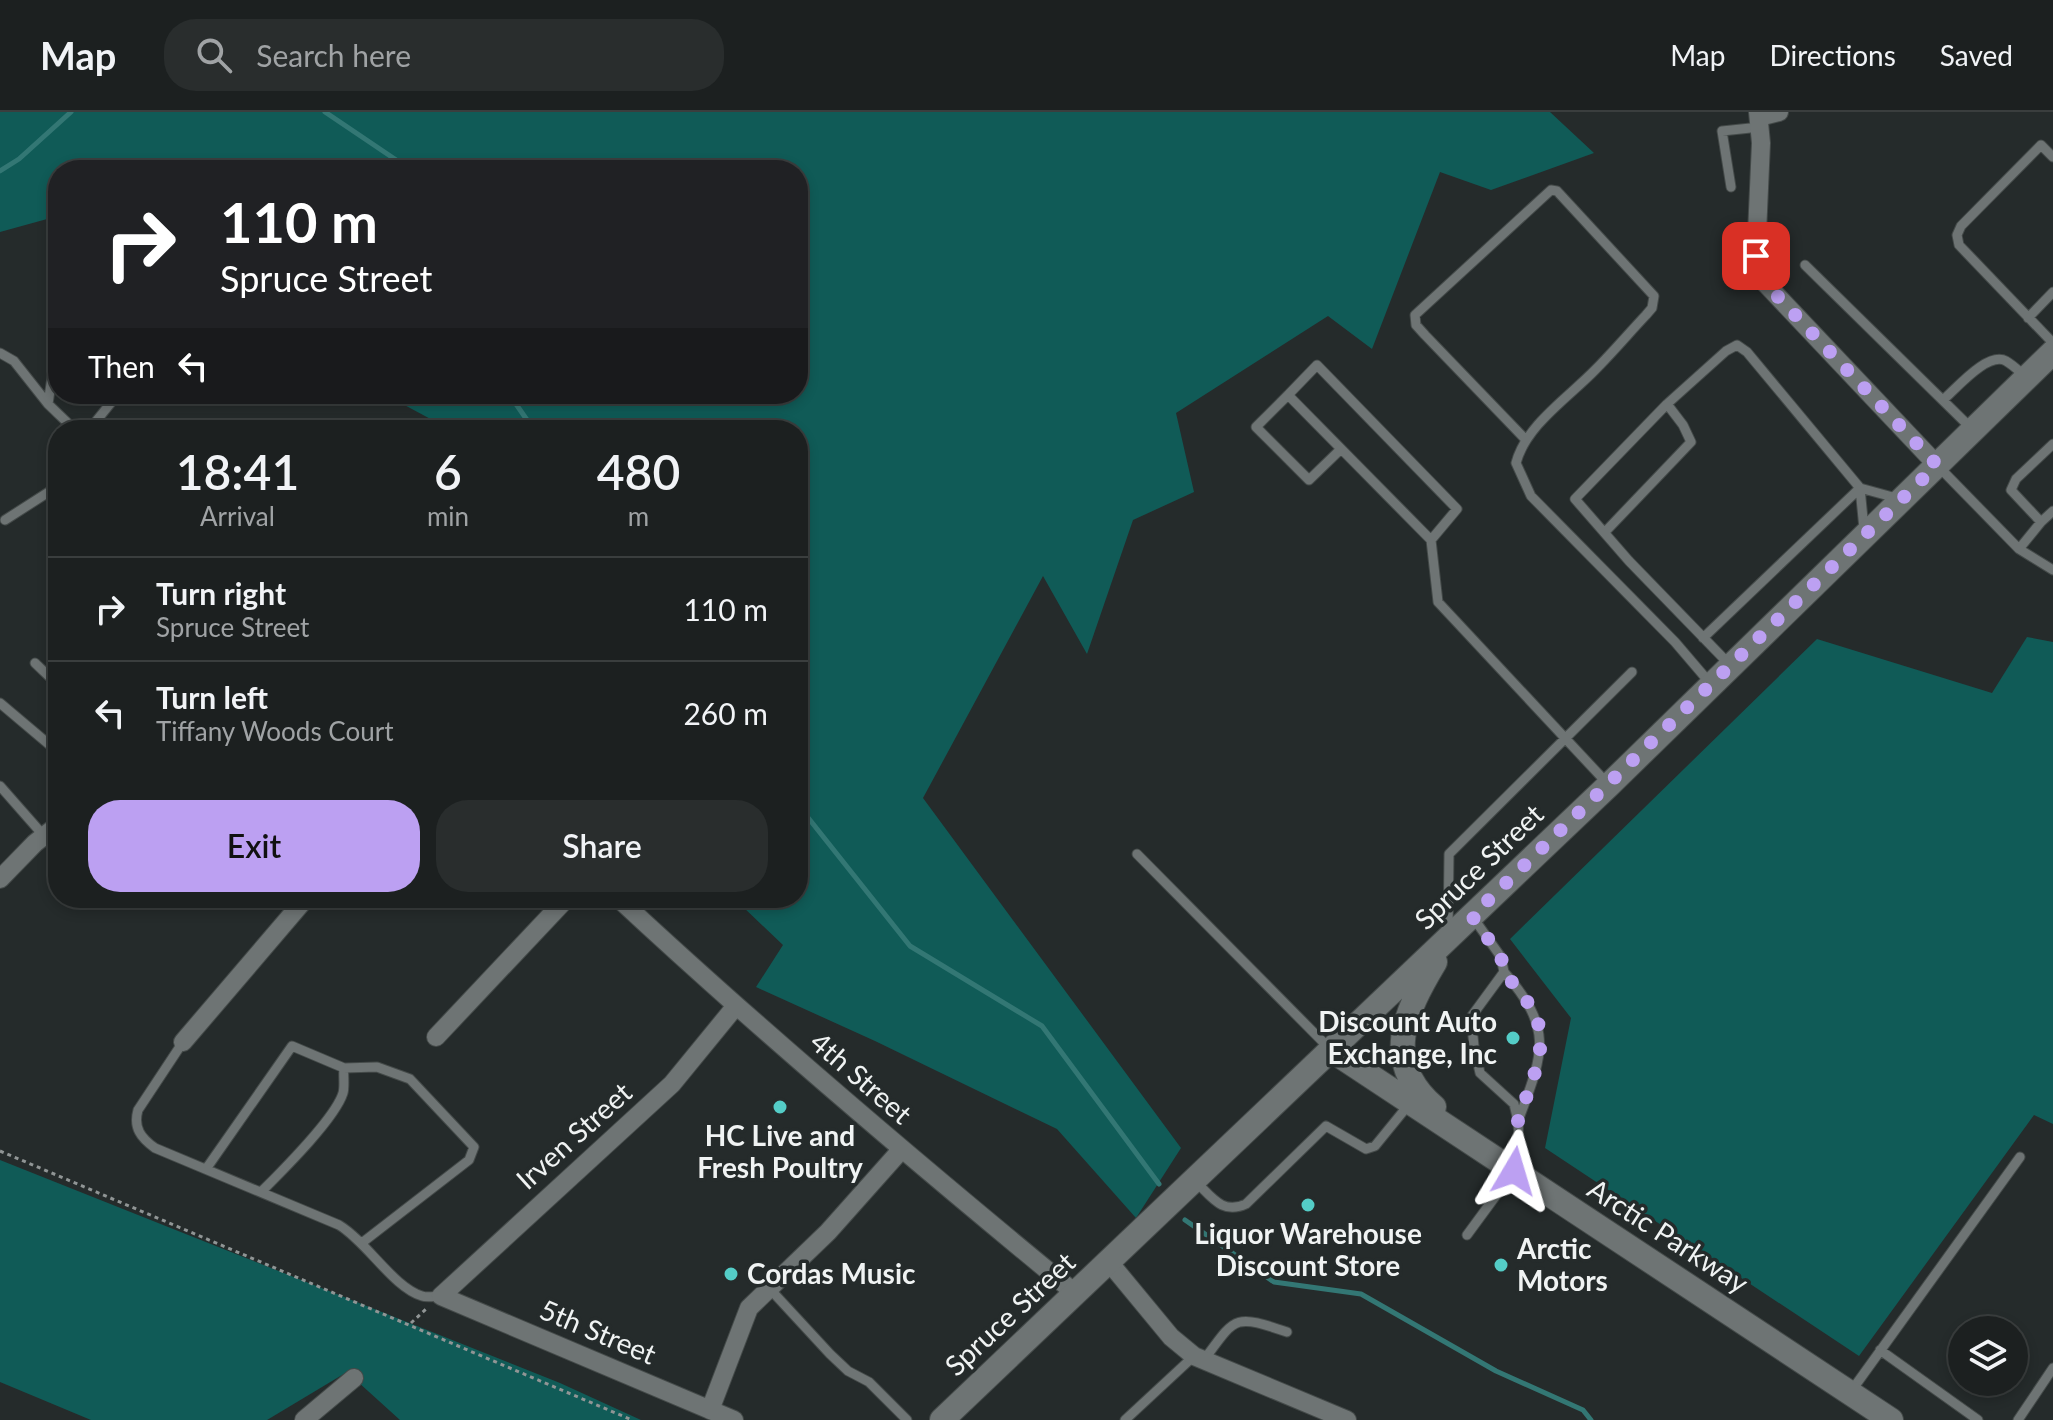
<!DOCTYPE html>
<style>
body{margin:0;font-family:Lato,sans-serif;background:#292d2d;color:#f1f3f6;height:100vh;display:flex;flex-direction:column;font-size:30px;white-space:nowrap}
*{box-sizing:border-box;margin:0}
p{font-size:26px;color:#a0a3a5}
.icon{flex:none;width:44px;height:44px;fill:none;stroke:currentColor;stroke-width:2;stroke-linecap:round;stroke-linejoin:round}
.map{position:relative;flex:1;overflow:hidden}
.panel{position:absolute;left:48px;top:308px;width:760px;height:488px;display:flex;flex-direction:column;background:#1c2020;border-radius:32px;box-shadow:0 4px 12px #0003,0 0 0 2px #3a3e3e}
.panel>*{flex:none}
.hud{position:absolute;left:48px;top:48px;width:760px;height:244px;border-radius:32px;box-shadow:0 4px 12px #0003,0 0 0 2px #3a3e3e;background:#202124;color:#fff;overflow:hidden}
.buttons{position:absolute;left:1948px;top:1204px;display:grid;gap:16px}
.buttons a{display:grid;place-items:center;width:80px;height:80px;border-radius:50%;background:#1c2020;box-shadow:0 4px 12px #0003,0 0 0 2px #3a3e3e;font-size:40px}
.pin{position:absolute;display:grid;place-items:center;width:68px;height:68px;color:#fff;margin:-34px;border-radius:16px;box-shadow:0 4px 12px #0006}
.me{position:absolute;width:88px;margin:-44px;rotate:7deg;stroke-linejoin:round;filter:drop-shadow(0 0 6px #0008)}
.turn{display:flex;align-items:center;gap:28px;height:168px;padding:0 40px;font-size:36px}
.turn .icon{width:104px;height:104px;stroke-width:2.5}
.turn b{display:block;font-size:56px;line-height:68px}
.then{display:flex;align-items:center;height:76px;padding:0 40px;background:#0003;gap:16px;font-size:30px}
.eta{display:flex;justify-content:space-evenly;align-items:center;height:136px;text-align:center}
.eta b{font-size:48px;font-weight:600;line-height:56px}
.cta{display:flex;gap:16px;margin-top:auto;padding:16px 40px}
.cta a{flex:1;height:92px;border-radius:32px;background:#bca0f2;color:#111;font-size:32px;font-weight:600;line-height:92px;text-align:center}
.cta a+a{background:#292d2d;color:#f1f3f6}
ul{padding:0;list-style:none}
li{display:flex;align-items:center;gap:24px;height:104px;padding:0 40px;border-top:2px solid #3a3e3e}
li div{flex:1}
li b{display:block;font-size:30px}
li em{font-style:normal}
header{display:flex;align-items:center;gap:48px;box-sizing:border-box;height:112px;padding:0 40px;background:#1c2020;border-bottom:2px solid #3a3e3e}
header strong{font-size:38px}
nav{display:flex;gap:44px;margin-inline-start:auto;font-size:28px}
.search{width:560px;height:72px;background:#292d2d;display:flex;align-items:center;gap:20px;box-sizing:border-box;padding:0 28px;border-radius:32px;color:#a0a3a5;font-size:30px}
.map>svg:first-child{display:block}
.green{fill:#105b57}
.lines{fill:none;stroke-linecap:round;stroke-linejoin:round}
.stream{stroke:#337774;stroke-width:5}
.lane-casing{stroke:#444a49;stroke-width:11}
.street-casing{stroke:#444a49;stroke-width:20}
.secondary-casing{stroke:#444a49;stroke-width:26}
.path{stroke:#909595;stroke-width:3;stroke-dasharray:4 4;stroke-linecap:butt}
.lane{stroke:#6e7474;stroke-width:9}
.street{stroke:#6e7474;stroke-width:18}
.secondary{stroke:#6e7474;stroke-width:24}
.route{stroke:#bca0f2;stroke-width:14;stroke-dasharray:0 25.2}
.poi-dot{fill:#54cdc7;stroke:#252b2b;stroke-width:3}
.labels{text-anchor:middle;stroke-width:7;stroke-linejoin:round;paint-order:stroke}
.street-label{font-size:28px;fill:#f0f3f3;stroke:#252b2b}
.poi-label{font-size:28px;font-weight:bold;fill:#f0f3f3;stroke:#252b2b}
</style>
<header>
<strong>Map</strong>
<div class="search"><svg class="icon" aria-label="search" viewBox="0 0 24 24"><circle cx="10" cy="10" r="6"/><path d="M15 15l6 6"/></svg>Search here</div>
<nav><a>Map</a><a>Directions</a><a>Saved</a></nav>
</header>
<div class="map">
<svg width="2053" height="1308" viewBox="0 0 2053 1308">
<rect width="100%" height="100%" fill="#252b2b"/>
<path class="green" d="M0,0H1550L1594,41L1491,78L1440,60L1372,237L1328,204L1176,301L1194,380L1133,408L1087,542L1043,464L923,686L1181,1036L1136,1106L1057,1017L875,929L756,875L783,833L741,793L747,786H798V726L808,714L798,704V318H451L384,282H798V58H58V104L0,120Z
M2027,525L2053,530V1012L2034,1003L1859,1244L1545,1036L1571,906L1510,827L1817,527L1992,581Z
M0,1048L560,1271L641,1308H400L347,1260L267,1308H91L0,1270Z"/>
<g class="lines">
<path class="stream" d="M325,0L411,58
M0,59L19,47L71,0
M509,282L534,318
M798,693L910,834L1042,914L1159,1072
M1185,1108L1274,1170L1361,1182L1496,1259L1583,1298L1591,1308"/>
<defs>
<path id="lane" d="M2053,45L2041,33L1961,114L1957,123L1959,133L2053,231
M1731,75L1722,19L1760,15
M1805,153L1971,316
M2028,206L2053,180
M0,241L14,249L48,292L75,318
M1288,283L1256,315L1309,368L1341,337
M1943,288C1957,276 1988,239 2006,249C2013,253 2020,260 2026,265
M48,292L58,225
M89,318L118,282
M1526,328L1425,223L1416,213L1415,203L1551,78L1557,79L1654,184L1652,196L1646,203C1629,221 1613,240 1595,258C1569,285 1526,313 1516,351L1531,384L1675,530L1710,571
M1937,353L2019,437L2053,458
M1860,376L1900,387
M5,408L58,374
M2041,410L2053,399
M1605,420L1691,330L1683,313L1667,292
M1431,428L1457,397L1317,253L1288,283L1431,428L1438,490L1607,671
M2019,437L2041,410L2011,378L2016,367L2053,332
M1703,526L1860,376
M35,551L58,573
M1729,552L1629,449L1575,387L1667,292L1726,239L1737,233L1747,240L1860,376L1864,417
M0,591L58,640
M0,674L44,724
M1137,742L1329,936
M1448,820L1449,742L1632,560
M1504,860C1555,918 1543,942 1518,1009
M183,930L138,998C133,1016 141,1026 155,1036L339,1113C367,1130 394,1176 422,1184C427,1186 435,1184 441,1184
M206,1057L292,934L344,956L377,955L410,967L474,1035L469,1048L363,1130
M1195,1069C1212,1085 1222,1103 1246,1092L1326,1014L1366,1037L1375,1034L1410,991
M261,1080C281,1060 335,1007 343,981C345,974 343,963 344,956
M1467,1123L1514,1059L1519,1029L1518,1009L1514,992L1480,961L1474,934L1471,905L1504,860L1501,845L1472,804
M769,1176L830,1242L848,1259L869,1270L907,1308
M1880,1238L1978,1308
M1204,1248C1236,1204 1234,1202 1287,1220
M1852,1278L2020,1045
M1125,1308L1194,1244
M2018,1308L2053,1256"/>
<path id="street" d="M1758,0L1761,31L1756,144L1758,157L1764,170L1937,353
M1759,5L1779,0
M0,767L35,731L58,713
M618,786C765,923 919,1053 1075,1181
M436,925L567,786
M183,930L306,786
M1109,1150L1171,1225L1194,1244L1347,1308
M710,1298L749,1196L828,1120L901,1038
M304,1308L354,1266
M734,1308L441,1184L672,972L735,895"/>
<path id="secondary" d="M1331,938L1891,1308
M1434,995C1381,950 1405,900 1435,850
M942,1308L1609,673L2053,240"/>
</defs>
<use href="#lane" class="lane-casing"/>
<use href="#street" class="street-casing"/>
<use href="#secondary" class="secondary-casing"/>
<path class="path" d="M0,1039L632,1308
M411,1211L426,1197"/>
<use href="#lane" class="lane"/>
<use href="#street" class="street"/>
<use href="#secondary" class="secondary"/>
</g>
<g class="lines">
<path class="route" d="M1514,1059L1519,1029L1518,1009L1540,946V917L1533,897L1504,860L1501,845L1472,804L1937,353L1764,170L1758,157L1756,144"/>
</g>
<g class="poi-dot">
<circle cx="1513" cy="926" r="8"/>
<circle cx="780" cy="995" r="8"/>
<circle cx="1308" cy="1093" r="8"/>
<circle cx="1501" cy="1153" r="8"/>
<circle cx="731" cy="1162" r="8"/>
</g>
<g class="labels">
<g class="street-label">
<text transform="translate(1479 755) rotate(-44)" y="10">Spruce Street</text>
<text transform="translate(861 966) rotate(41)" y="10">4th Street</text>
<text transform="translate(574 1024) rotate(-42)" y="10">Irven Street</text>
<text transform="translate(1668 1124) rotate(33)" y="10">Arctic Parkway</text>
<text transform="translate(1010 1202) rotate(-43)" y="10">Spruce Street</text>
<text transform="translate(598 1220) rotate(23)" y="10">5th Street</text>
</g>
<g class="poi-label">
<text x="1497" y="920" text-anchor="end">Discount Auto<tspan x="1497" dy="32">Exchange, Inc</tspan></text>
<text x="780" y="1034">HC Live and<tspan x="780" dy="32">Fresh Poultry</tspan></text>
<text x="1308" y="1132">Liquor Warehouse<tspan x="1308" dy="32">Discount Store</tspan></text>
<text x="1517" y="1147" text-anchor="start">Arctic<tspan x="1517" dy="32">Motors</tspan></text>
<text x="747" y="1172" text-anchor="start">Cordas Music</text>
</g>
</g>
</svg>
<div class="buttons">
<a><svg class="icon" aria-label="layers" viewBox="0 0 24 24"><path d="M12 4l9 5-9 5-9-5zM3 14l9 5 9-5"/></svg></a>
</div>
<div class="pin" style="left:1756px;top:144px;background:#d93025"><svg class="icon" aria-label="arrive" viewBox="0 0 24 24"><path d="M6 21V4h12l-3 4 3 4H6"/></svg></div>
<svg class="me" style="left:1514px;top:1059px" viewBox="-20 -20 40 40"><path d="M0-17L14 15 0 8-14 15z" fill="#bca0f2" stroke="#fff" stroke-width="4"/></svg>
<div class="hud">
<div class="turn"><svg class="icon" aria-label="right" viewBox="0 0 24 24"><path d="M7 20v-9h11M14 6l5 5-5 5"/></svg><div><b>110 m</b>Spruce Street</div></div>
<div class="then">Then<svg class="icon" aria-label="left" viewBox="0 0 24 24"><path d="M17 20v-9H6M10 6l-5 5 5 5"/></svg></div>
</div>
<section class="panel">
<div class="eta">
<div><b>18:41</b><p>Arrival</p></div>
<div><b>6</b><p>min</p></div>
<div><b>480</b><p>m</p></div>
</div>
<ul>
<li><svg class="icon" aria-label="right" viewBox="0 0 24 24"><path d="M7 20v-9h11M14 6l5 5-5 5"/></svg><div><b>Turn right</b><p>Spruce Street</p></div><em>110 m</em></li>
<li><svg class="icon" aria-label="left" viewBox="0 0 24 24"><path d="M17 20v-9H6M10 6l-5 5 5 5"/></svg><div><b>Turn left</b><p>Tiffany Woods Court</p></div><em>260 m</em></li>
</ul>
<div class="cta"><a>Exit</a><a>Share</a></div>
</section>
</div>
